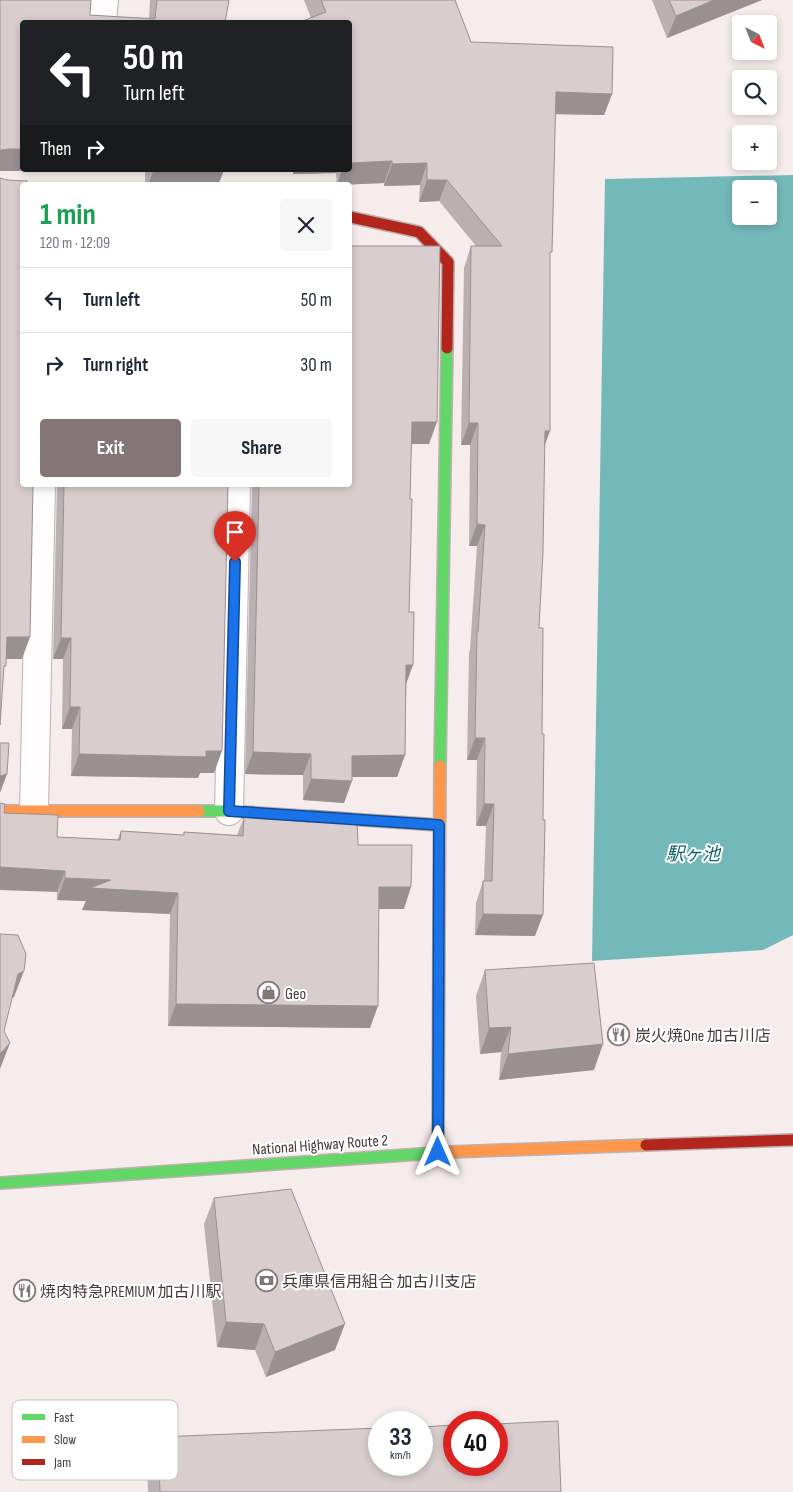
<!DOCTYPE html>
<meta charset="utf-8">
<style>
body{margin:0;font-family:"Sofia Sans Condensed","Noto Sans JP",sans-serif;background:#f6f6f7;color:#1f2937;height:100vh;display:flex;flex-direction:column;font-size:19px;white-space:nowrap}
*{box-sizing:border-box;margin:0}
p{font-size:16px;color:#747a83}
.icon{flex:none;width:28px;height:28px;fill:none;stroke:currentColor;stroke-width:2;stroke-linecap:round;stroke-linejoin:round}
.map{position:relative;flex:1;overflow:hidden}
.side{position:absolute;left:20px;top:182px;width:332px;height:305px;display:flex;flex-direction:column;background:#fff;border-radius:5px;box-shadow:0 2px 8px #0003}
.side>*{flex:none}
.guide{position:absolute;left:20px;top:20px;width:332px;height:152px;border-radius:5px;box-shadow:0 2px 8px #0003;background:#202124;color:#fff;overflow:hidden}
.needle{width:32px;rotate:138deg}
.controls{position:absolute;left:732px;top:15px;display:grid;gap:10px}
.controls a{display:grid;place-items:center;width:45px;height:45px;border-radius:5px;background:#fff;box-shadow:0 2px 8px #0003;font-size:25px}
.speed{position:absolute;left:368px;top:1411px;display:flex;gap:10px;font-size:25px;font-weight:700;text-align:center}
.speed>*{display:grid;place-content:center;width:65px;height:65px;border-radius:50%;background:#fff;box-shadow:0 2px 8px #0003;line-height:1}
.speed small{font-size:12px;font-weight:400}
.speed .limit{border:8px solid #d22;background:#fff;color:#111}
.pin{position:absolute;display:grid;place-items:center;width:42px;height:42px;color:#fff;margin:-51px -21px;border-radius:50% 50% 50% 0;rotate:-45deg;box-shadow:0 0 5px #0007}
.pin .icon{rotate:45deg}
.me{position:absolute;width:55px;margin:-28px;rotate:0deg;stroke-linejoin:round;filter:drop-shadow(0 0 4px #0008)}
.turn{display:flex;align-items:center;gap:18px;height:105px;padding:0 20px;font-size:22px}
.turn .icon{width:65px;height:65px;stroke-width:2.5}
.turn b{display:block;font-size:35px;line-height:42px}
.then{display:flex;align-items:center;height:48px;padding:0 20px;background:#0003;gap:10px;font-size:19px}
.round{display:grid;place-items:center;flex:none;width:52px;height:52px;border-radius:5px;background:#f6f6f7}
.overview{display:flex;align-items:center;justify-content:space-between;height:85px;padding:0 20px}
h1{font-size:30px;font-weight:700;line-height:38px;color:#1e9e55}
.cta{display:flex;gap:10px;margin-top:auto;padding:10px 20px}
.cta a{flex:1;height:58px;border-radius:5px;background:#847676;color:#fff;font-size:20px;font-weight:700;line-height:58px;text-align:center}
.cta a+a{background:#f6f6f7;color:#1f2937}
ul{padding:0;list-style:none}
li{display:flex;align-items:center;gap:15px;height:65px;padding:0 20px;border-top:1px solid #e0e1e3}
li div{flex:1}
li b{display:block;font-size:19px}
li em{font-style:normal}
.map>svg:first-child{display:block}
.water{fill:#74b9ba;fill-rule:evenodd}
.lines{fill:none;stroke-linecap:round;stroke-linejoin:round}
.street-casing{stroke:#bdb1b1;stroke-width:30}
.fast-casing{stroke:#bdb1b1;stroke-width:14}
.slow-casing{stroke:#bdb1b1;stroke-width:14}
.jam-casing{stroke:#bdb1b1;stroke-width:14}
.street{stroke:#fefcfc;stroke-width:28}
.fast{stroke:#63d668;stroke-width:11}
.slow{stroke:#ff974d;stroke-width:11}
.jam{stroke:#b3261e;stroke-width:11}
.wall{fill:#bbb0b1}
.shaded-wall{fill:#999090}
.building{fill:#dacdce;stroke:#999090}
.route-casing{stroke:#114b97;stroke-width:12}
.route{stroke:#1a73e8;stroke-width:9}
.labels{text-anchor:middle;stroke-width:4;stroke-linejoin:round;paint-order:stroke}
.poi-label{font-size:16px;fill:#473636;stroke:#fff;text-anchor:start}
.street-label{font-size:16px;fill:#473636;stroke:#fff}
.water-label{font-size:18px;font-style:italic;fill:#0f6465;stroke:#fff}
.key{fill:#fff;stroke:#c8c3c3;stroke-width:1}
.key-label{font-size:14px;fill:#473636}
</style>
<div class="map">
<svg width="793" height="1492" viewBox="0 0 793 1492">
<rect width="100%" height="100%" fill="#f6ecec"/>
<path class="water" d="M793,175V935L763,950L592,961L605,179ZM741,189H769V216H741Z"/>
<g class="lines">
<defs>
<path id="street" d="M102,22L104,0
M34,811L41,485
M229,811L236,485"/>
<path id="fast" d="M440,766L447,348
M199,811H229L439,825
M438,1152L439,934
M0,1183L450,1152"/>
<path id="slow" d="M0,811H199
M439,934L440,766
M450,1152L646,1145"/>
<path id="jam" d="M350,217L419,232L448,262L447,348
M646,1145L793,1140"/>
</defs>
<use href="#street" class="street-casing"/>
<use href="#fast" class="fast-casing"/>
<use href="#slow" class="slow-casing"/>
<use href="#jam" class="jam-casing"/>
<use href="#street" class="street"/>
<use href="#fast" class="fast"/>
<use href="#slow" class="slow"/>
<use href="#jam" class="jam"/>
</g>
<path class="wall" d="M0,0H91L90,15L149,19L150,0H229L225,22H22V165L20,171H0Z
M304,0H455L471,42L612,94L604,115L555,114L550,256L539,628L535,936L475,935L476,903L483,881H484L486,826H476L477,760H467L469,653L470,649L477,546H469L470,445H461L464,268L471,246H476L439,201L419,202L420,185L384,186V183L337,185L336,173L293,174V170H350L311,18Z
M652,0H762L667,38Z
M145,170H224L218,185H145Z
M350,246L429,444H411L405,755L397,777H352L344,803L303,800V775L245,774L252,485H350Z
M57,485H228L214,773H200L198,778L71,776L72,729H62L63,659H53Z
M310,810L352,819L358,845L404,909H378L370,1028L168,1026L170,914L82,910L86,901L57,900V892L4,813L57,837L117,840L121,831L183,835L184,832L237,835L244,817L306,822Z
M485,970L594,1070L499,1080L501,1052L480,1054L476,996Z
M214,1198L335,1350L266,1377L255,1350L217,1347L204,1224Z
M158,1437L561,1492H148L147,1468Z"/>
<path class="shaded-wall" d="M714,0H762L667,38L676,16Z
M556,92L612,94L604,115L548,114Z
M9,149H22V165L20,171H0V151L1,150Z
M392,161L384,183L337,185L342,170H350V163Z
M427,163L420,185L384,186L392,164Z
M196,170H224L218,185H148L153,172Z
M294,170H338L336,173L293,174Z
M427,180H447L439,201L419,202Z
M412,422H437L429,444H404Z
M469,423H478L470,445H461Z
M545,431H550L542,453Z
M477,524L485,525L477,546H469Z
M7,637H30L22,659H0Z
M61,638H71L63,659H53Z
M406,665H413L405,687Z
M70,707H80L72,729H62Z
M475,738H485L477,760H467Z
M206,751H222L214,773H200L198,778L71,776L79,754Z
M253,752L311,754L303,775L245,774Z
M405,755L397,777H344L352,756Z
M7,774L0,793V776Z
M311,779L352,781L344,803L303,800Z
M484,804H494L486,826H476Z
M0,867L65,871L57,892L0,890Z
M65,878L111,880L178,893L170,914L82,910L86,901L57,900Z
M379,887H411L404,909H371Z
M483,914L543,915L535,936L475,935Z
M24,971L14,997L9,1000L18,974Z
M176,1004L378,1006L370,1028L168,1026Z
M511,1027L501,1052L480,1054L489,1028Z
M10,1043L0,1069V1054Z
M603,1044L594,1070L499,1080L508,1054Z
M226,1322L264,1324L255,1350L217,1347Z
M345,1324L335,1350L266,1377L275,1352Z"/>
<path class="building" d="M0,0H91L90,15L155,19L157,0H229L225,22H22V149H9L1,150L0,151Z
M321,0H455L471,42L613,47L612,94L556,92L552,252H550V431H545L543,551L539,628H543L542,734H544L543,820H545L543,915L483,914V881H492L494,804H484L485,738H475L477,632H478L485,525L477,524L478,423H469L471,246H502L447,180H427V163L392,164V161L350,163V22H300L326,12Z
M669,0H714L676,16Z
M153,170H196L153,172Z
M0,178L7,180L27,181V185H22V485H33L30,637H7L6,666H4L0,725Z
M350,246H440L437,422H412L410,499H412L409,612H414L413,665H406L405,755L352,756V781L311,779V754L253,752L259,485H350Z
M64,485H228L222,751H206V757L79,754L80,707H70L71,638H61Z
M0,743H9L7,774L0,776Z
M0,803L5,804L4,813L58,815L57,837L120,840L121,831L184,835V832L243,836L244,817L310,822V810L352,813V819H357L358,845H412L411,887H379L378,1006L176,1004L178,893L90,888L111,880L65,878V871L0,867Z
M0,934L18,935L26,954L24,971L18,974L4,1031L10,1043L0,1054Z
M594,963L603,1044L508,1054L511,1027L489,1028L485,970Z
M291,1189L345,1324L275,1352L264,1324L226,1322L214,1198Z
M558,1421L561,1492H160L158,1437L379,1428V1465H421V1427L454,1425V1465H496V1424Z"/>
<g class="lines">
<defs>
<path id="route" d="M235,562L229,811L439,825L438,1152"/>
</defs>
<use href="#route" class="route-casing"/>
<use href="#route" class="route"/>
</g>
<defs>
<symbol id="shop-ring" viewBox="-11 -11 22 22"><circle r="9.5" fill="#fff" stroke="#847676" stroke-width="1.5"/><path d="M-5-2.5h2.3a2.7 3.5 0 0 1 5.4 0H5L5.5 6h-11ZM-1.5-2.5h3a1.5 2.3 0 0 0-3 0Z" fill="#847676"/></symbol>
<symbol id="restaurant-ring" viewBox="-11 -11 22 22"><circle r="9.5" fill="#fff" stroke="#847676" stroke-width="1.5"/><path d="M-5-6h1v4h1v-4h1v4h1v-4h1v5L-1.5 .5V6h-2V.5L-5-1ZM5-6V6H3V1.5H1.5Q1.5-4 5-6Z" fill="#847676"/></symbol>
<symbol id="bank-ring" viewBox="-11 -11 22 22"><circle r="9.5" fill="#fff" stroke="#847676" stroke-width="1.5"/><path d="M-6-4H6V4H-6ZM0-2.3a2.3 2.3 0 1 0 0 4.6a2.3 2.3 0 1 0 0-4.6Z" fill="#847676"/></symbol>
</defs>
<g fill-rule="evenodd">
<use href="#shop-ring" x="256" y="980" width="25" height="25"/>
<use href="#restaurant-ring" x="606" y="1022" width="25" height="25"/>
<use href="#bank-ring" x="254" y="1268" width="25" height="25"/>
<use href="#restaurant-ring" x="12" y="1278" width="25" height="25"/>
</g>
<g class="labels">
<g class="poi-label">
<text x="285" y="999">Geo</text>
<text x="635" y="1041">炭火焼One 加古川店</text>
<text x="282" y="1287">兵庫県信用組合 加古川支店</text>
<text x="40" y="1297">焼肉特急PREMIUM 加古川駅</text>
</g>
<g class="street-label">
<text transform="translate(320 1144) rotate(-4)" y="6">National Highway Route 2</text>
</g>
<g class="water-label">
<text x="693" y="860">駅ヶ池</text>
</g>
</g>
<rect x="12" y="1400" width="166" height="80" rx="8" class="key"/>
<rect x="22" y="1414" width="23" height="6" fill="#63d668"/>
<rect x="22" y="1436" width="23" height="7" fill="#ff974d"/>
<rect x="22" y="1459" width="23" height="6" fill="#b3261e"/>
<g class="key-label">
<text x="54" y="1422">Fast</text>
<text x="54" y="1444">Slow</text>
<text x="54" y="1467">Jam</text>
</g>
</svg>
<div class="controls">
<a><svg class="needle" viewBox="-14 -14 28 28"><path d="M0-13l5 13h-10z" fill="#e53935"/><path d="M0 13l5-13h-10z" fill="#747a83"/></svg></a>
<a><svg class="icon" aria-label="search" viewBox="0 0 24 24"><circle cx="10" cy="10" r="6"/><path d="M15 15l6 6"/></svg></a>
<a>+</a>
<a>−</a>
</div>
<div class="speed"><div>33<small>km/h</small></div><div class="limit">40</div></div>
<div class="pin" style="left:235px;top:562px;background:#d93025"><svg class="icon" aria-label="arrive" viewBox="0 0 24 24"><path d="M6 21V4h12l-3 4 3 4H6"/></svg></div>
<svg class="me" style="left:438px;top:1152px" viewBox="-20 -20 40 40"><path d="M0-17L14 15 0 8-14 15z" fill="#1a73e8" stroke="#fff" stroke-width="4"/></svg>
<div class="guide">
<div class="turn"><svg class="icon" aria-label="left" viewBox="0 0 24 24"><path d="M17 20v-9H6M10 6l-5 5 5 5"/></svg><div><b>50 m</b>Turn left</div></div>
<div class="then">Then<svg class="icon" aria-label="right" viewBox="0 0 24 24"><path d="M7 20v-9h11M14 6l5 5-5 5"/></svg></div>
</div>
<section class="side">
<div class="overview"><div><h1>1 min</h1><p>120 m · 12:09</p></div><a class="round"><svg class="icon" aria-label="close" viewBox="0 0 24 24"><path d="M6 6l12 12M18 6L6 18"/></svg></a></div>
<ul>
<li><svg class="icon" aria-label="left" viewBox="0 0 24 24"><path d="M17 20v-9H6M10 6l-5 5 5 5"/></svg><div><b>Turn left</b></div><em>50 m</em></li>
<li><svg class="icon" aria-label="right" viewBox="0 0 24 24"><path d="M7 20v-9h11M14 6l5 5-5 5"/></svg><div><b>Turn right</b></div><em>30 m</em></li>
</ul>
<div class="cta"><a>Exit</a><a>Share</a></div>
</section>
</div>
